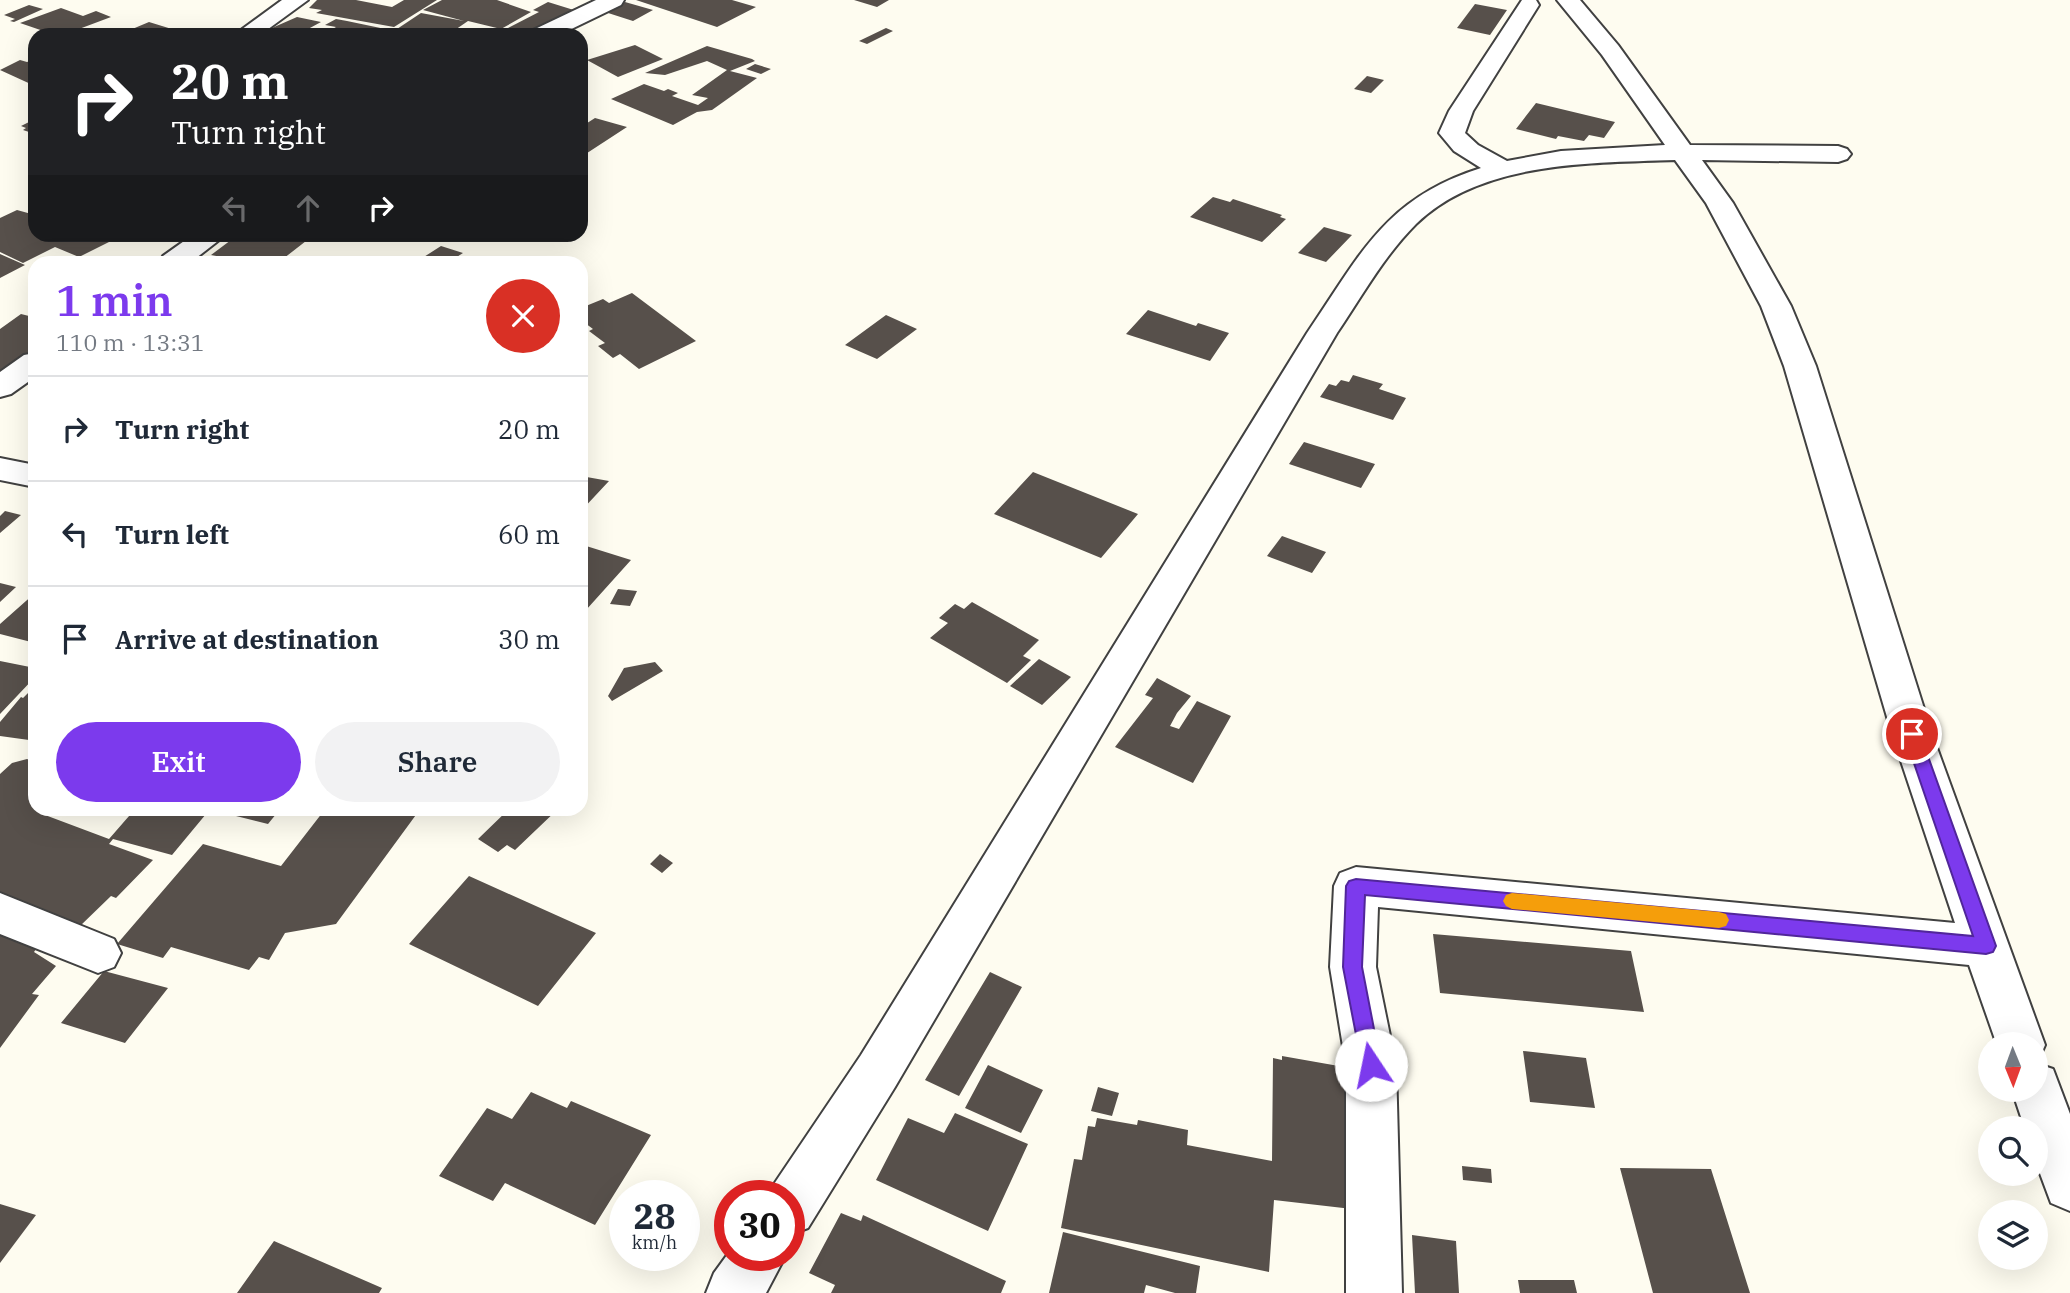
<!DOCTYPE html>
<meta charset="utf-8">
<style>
body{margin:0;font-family:"IBM Plex Serif",serif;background:#f2f2f3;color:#1f2937;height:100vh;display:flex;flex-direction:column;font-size:26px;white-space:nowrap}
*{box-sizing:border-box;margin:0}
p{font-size:23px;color:#747a83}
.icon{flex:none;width:38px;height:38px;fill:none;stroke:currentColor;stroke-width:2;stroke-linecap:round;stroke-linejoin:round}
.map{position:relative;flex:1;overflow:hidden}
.panel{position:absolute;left:28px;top:256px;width:560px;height:560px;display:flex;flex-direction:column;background:#fff;border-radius:21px;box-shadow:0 7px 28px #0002}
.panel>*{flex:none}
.guide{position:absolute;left:28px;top:28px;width:560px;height:214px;border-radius:21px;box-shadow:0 7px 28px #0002;background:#202124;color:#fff;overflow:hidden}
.needle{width:46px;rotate:179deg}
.controls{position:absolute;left:1978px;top:1032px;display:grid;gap:14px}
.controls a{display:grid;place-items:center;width:70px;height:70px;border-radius:50%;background:#fff;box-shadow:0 7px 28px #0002;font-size:35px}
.speed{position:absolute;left:609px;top:1180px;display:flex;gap:14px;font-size:35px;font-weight:700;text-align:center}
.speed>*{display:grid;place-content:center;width:91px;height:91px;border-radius:50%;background:#fff;box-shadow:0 7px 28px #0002;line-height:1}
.speed small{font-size:18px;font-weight:400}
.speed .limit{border:10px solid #d22;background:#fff;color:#111}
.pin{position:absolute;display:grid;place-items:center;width:60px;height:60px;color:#fff;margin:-30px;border:4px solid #fff;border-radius:50%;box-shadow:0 2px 7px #0007}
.me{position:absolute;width:77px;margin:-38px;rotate:349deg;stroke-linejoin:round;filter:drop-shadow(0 0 5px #0008)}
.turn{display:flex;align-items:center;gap:24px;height:147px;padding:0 28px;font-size:32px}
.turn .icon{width:91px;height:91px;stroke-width:2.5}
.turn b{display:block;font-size:49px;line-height:60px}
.lanes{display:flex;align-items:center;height:66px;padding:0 28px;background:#0003;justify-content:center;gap:35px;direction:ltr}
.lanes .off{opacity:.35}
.round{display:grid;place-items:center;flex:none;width:74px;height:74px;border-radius:37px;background:#f2f2f3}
.head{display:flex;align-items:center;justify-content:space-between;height:119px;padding:0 28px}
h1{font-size:42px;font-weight:600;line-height:52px;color:#7c3aed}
.action{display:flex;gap:14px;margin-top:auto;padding:14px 28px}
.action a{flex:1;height:80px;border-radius:42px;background:#7c3aed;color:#fff;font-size:28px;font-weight:600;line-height:80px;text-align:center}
.action a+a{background:#f2f2f3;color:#1f2937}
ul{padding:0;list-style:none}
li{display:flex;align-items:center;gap:21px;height:105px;padding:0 28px;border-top:2px solid #e0e1e3}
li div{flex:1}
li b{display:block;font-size:26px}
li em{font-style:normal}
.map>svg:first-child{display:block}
.building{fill:#57504b}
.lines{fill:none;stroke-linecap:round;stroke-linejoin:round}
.minor-casing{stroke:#414141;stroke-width:4}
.minor{fill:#fff;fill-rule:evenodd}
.route{fill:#7c3aed;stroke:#51269a;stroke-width:2}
.slow{fill:#f59e0b}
</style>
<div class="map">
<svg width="2070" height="1293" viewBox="0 0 2070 1293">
<rect width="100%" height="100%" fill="#fefcf0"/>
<path class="building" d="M317,0H356L392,7L404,0H437L394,27L316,13L322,10L309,8Z
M442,0H497L531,12L501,29L468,21L452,32L433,29L425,35L391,33L421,13L464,21L423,10Z
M636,0H732L756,7L717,27Z
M854,0H889L877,7Z
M548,2L577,11L528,35L506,29L539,12L533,10Z
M625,2L653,10L633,21L605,12Z
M1475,4L1507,10L1490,35L1457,28Z
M29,5L43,9L14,22L10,21L15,19L4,15Z
M61,8L83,16L96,11L111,17L63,35H55L20,23Z
M297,17L321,22L297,35H267L272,32L265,31Z
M336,19L347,21L390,30L381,35L326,33L336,27L325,25Z
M149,22L188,34V35H118Z
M886,28L893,31L867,44L859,41Z
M635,45L663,59L618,77L587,60Z
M707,46L752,59L755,61L730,71L757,78L712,110L697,112L673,125L611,99L644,84L664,91L668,89L678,93L672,96L698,105L708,98L692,95L727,70L707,61L665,75L645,73Z
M35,59V86L0,70L20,60L27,62Z
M755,64L771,69L761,74L746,69Z
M1367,76L1384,80L1371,93L1354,89Z
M1536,103L1615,122L1604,138L1589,135L1584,141L1558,136L1556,139L1516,129Z
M595,118L627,127L581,157V127Z
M35,119V134L23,130L26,128L21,126Z
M1213,197L1230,202L1233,199L1282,215L1280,217L1286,219L1262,242L1190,217Z
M17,210L35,215V234H125L79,257L55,247L23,263L0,252V218Z
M1324,227L1352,235L1326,262L1298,253Z
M239,234H315L279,262H248L211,255Z
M441,246L463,253L449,262H416Z
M0,254L25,265L0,278Z
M632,293L696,341L639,369L620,354L613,358L598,346L605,343L589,331L593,329L581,320V308L603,299L609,303Z
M1148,310L1196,326L1198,323L1229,333L1210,361L1126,334Z
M35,312V348L0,372V329L21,314L29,316Z
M886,315L917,329L877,359L845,345Z
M1353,375L1383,384L1379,389L1406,398L1393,420L1320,397L1329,384L1336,386L1341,380L1349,382Z
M1304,442L1375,464L1361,488L1289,464Z
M1033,472L1138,514L1101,558L994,514Z
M581,476L609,481L581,511Z
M5,511L21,515L0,533V516Z
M1282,536L1326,552L1312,573L1267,556Z
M581,539L587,540L583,545L631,560L586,610L581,609Z
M0,583L16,587L0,602Z
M618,589L637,591L630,606L610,604Z
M35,593V643L0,634V624Z
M972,602L1039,640L1023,656L1031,660L1007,683L930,638L948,623L939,618L955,604L964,609Z
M1039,659L1071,677L1042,705L1010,686Z
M0,661L35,668V677L0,714Z
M655,662L663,671L612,701L608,696L624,668Z
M1157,678L1191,696L1177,713L1170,726L1179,729L1197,701L1231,716L1193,783L1115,747L1153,698L1145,695Z
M35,686V733L29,740L0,736V722L21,697L23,698Z
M27,759L35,762V779L30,783L35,785V808H51L45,815L109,839L136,808H211L172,855L113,839L109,844L153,860L116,898L111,896L78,928L0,897V774L12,763Z
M232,808H281L268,824L228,814Z
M326,808H421L336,924L285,933L269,960L259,957L249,970L171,947L163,958L117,944L203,844L281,866Z
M510,808H559L515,850L507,845L498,852L478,839Z
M660,854L673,863L662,873L650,864Z
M469,876L596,933L538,1006L409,944Z
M0,934L36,949L34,952L56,966L32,994L39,995L0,1048Z
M1433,934L1631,951L1644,1012L1440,993Z
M104,971L168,988L125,1043L61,1023Z
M990,972L1022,987L959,1096L925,1080Z
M1523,1051L1586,1058L1595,1108L1530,1102Z
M1282,1056L1350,1068L1352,1209L1274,1200L1269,1272L1061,1228L1074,1159L1082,1160L1088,1126L1095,1127L1097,1118L1137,1125L1138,1120L1188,1130L1187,1145L1272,1161L1273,1058L1282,1060Z
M988,1065L1043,1090L1021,1133L965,1108Z
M1098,1087L1119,1093L1112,1116L1091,1111Z
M531,1092L567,1108L571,1101L651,1135L595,1225L505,1183L493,1201L439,1176L487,1108L512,1119Z
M955,1113L1028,1144L988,1231L876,1180L908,1118L944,1133Z
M1462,1166L1491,1169L1492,1183L1463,1180Z
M1620,1168L1711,1169L1750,1293H1653Z
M0,1204L36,1215L0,1263Z
M841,1213L861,1221L863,1215L1006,1281L1001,1293H831L835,1285L809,1273Z
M1063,1232L1200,1266L1196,1293H1175L1146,1285L1144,1293H1049Z
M1412,1235L1456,1241L1459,1293H1415Z
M274,1241L382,1288L379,1293H237Z
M1518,1280H1574L1577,1293H1520Z"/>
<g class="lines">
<defs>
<path id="minor" d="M282,0H308L260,35H234Z
M596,0H624L621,5L559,35H530L533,30Z
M1522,0H1536L1539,5L1473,111L1465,133L1478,145L1507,161L1561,151L1665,145L1602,55L1557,0H1580L1618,45L1690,145L1838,146L1847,149L1851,154L1847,159L1838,162L1702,160L1733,203L1791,306L1816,366L1932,734L2045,1045L2038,1061L2035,1062V1045H1997L1969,965L1378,907L1376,967L1396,1065L1402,1293H1346V1065L1330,967L1334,886L1340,873L1356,867L1955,923L1892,734L1784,366L1761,306L1706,203L1675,160C1590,163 1481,161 1416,224C1384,256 1362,296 1337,333L895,1087L808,1228L789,1235V1195H768L770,1190L861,1055L1307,333C1360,255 1385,198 1481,168L1454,151L1439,133L1449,111Z
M194,234H227L191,262H159L163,256Z
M35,353V377L11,394L0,397V372L24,355Z
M0,458L35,465V487L0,480Z
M0,893L114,939L121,953L114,967L98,973L0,934Z
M2035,1063L2053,1069L2070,1114V1211L2051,1203L2035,1160V1129H2025L2012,1090H2035Z
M730,1251V1255H786L766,1293H706L714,1273Z"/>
</defs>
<use href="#minor" class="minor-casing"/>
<use href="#minor" class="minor"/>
</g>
<path class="route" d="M1912,727L1918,729L1920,734L1996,946L1993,952L1986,954L1365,895L1362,967L1381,1065L1378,1071L1371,1074L1363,1071L1343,967L1346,886L1349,881L1356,879L1973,936L1904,734L1906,729Z"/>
<path class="slow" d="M1512,893L1719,912L1726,914L1729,920L1726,926L1719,928L1512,909L1506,906L1503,901L1506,895Z"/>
</svg>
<div class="controls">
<a><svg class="needle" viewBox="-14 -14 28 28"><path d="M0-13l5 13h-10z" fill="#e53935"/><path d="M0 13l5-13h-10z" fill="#747a83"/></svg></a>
<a><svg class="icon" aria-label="search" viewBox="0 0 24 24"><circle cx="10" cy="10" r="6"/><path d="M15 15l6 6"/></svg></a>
<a><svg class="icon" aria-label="layers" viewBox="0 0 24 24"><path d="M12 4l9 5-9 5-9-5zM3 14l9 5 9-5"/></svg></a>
</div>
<div class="speed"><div>28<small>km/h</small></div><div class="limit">30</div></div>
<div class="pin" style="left:1912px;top:734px;background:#d93025"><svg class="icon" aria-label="arrive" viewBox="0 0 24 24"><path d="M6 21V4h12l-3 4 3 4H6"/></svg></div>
<svg class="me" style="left:1371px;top:1065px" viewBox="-20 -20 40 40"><circle r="19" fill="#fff"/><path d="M0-13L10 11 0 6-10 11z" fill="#7c3aed"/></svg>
<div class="guide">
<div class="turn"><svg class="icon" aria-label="right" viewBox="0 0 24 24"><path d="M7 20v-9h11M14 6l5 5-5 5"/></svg><div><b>20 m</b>Turn right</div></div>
<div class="lanes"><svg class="icon off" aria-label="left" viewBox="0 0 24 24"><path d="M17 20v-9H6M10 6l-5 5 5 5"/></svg><svg class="icon off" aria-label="ahead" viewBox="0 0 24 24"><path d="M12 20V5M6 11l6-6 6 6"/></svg><svg class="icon" aria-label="right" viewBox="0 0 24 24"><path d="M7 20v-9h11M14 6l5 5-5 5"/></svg></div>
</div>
<section class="panel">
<div class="head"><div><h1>1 min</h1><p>110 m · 13:31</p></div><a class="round" style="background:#d93025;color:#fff"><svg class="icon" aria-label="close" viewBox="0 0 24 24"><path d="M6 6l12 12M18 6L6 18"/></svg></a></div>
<ul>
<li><svg class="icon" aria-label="right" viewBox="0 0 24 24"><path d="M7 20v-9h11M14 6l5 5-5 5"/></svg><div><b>Turn right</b></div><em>20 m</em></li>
<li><svg class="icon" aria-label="left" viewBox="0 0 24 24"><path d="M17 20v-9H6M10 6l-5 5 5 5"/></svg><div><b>Turn left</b></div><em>60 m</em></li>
<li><svg class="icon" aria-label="arrive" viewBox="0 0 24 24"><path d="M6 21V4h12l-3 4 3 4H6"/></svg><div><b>Arrive at destination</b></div><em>30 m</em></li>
</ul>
<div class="action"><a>Exit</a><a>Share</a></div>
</section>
</div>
